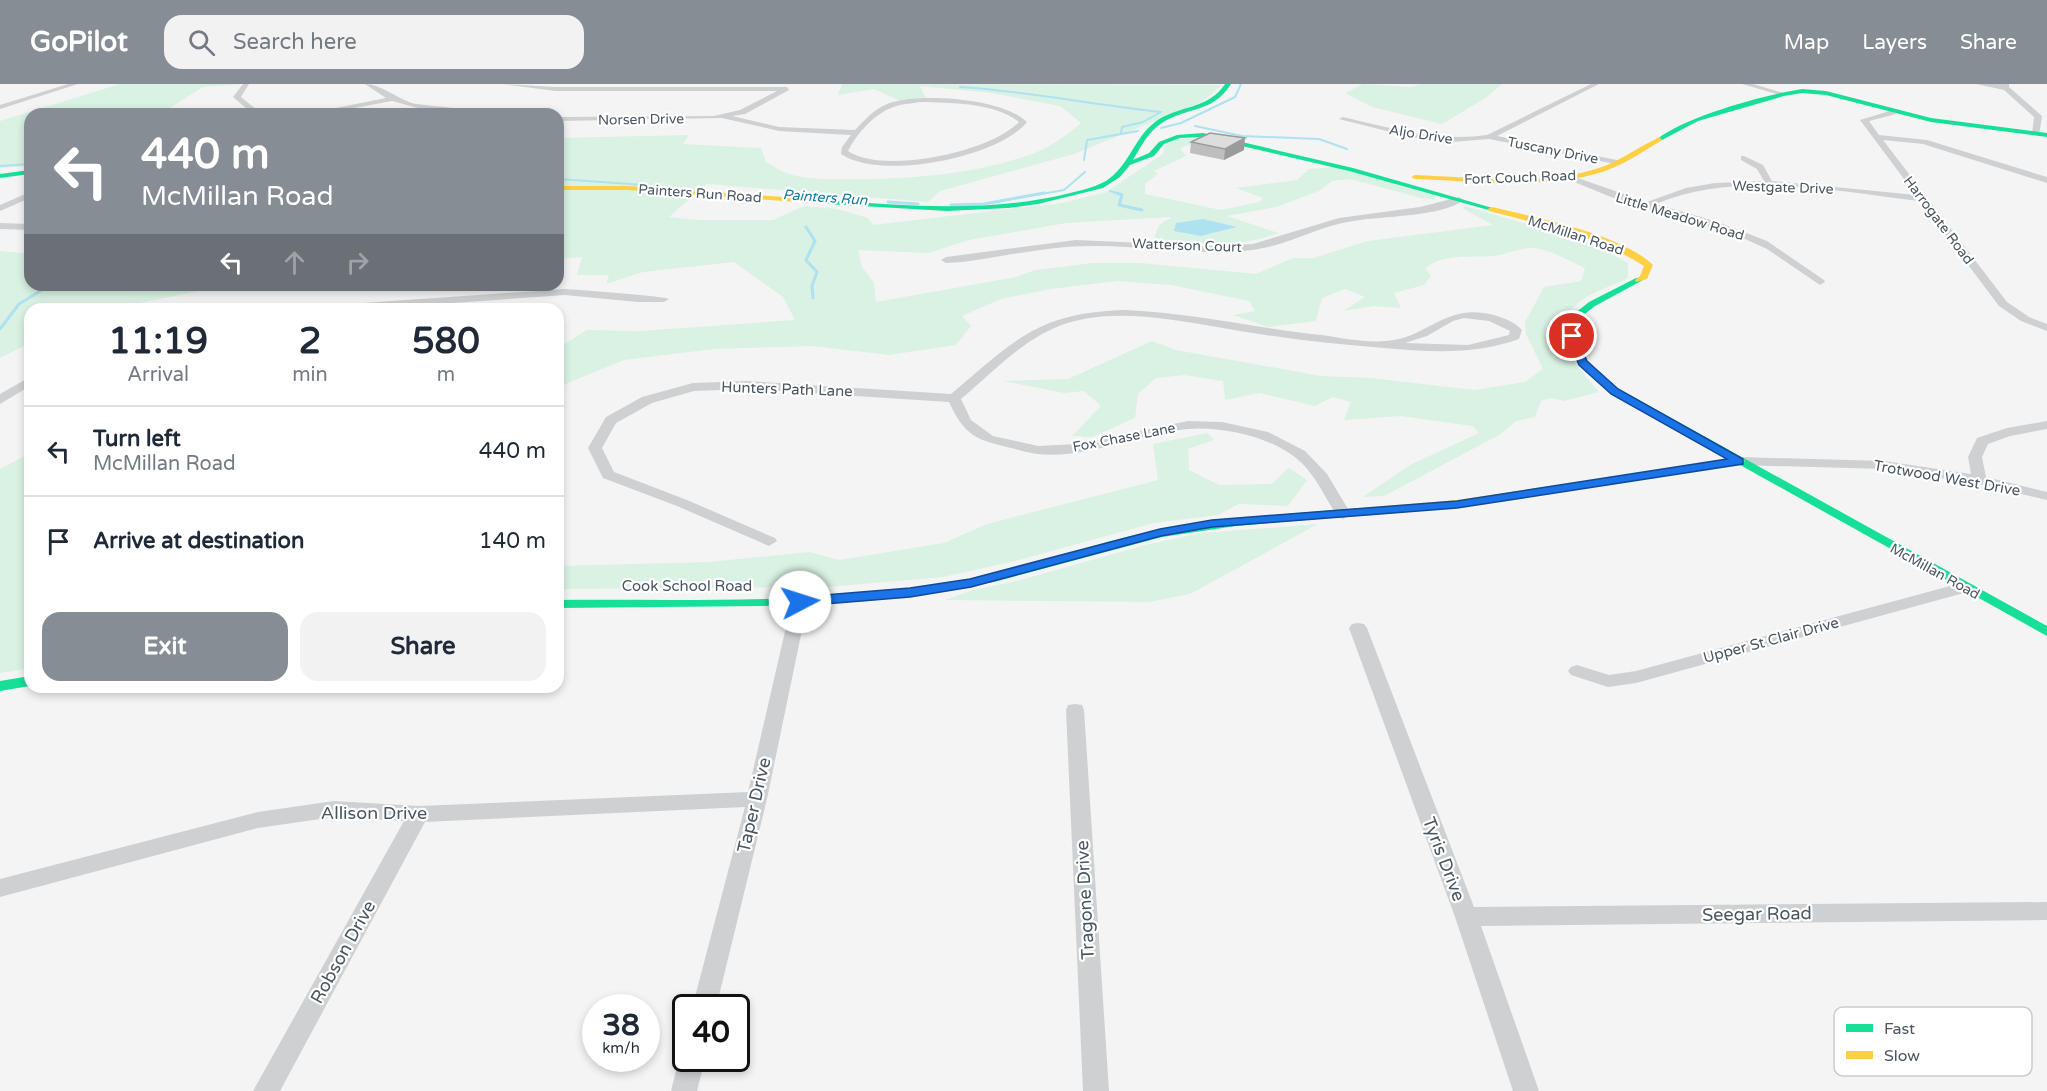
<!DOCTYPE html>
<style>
body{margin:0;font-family:"Varela Round",sans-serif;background:#f2f2f3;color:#1f2937;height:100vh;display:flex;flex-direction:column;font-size:22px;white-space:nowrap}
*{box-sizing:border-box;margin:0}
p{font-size:20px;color:#747a83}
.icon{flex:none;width:33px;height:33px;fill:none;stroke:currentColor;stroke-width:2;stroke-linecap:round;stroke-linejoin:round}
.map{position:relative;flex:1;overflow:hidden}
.panel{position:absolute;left:24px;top:219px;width:540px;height:390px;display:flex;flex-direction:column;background:#fff;border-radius:18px;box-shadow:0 3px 9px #0003}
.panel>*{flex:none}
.guide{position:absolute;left:24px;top:24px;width:540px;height:183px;border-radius:18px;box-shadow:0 3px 9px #0003;background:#868d94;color:#fff;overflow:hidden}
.speed{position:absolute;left:582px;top:910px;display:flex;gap:12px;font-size:30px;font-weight:700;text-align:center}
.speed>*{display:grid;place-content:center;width:78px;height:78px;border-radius:50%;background:#fff;box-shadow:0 3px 9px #0003;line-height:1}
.speed small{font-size:15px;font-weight:400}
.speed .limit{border:3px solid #111;border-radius:9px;background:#fff;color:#111}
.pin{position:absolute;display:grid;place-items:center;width:51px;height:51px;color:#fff;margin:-26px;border:3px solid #fff;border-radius:50%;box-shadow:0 2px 6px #0007}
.me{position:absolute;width:66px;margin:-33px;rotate:85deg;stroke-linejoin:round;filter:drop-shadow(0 0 4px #0008)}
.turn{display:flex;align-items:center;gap:21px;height:126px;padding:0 18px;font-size:27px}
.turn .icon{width:78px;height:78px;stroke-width:2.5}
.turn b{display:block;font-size:42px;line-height:51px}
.lanes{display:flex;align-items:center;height:57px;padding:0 18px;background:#0003;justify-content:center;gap:30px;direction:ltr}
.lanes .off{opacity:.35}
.eta{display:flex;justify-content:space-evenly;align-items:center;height:102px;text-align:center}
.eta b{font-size:36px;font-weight:700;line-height:42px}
.action{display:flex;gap:12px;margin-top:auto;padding:12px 18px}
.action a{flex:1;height:69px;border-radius:18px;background:#868d94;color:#fff;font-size:24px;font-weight:700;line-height:69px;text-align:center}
.action a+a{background:#f2f2f3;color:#1f2937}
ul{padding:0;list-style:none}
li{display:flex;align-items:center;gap:18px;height:90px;padding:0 18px;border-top:2px solid #e0e1e3}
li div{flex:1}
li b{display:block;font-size:22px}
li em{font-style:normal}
header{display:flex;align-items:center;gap:36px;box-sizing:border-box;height:84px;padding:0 30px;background:#868d94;color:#fff}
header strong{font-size:28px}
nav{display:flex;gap:33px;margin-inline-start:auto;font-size:21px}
.search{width:420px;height:54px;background:#f2f2f3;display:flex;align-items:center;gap:15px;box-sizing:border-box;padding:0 21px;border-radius:18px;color:#747a83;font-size:22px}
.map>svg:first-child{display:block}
.green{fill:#d9f2e3}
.water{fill:#aee2f0}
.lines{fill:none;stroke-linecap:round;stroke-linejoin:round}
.stream-far1{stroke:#aee2f0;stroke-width:2}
.stream{stroke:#aee2f0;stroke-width:3}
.street{fill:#ced0d2;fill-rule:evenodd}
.fast{fill:#16e098;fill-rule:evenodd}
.slow{fill:#ffcf43;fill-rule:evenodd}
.wall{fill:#bebebf}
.shaded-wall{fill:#9b9b9b}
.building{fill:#ddddde;stroke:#9b9b9b;stroke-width:1.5}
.route{fill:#1a73e8;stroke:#114b97;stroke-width:1.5}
.labels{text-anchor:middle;stroke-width:4.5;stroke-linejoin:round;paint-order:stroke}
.far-street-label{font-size:14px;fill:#4a5661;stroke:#fff}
.far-water-label{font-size:14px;font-style:italic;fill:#0c7c9b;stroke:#fff}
.street-label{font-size:15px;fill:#4a5661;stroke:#fff}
.near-street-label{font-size:18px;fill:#4a5661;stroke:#fff}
.key{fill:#fff;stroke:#c9ccd0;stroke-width:1.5}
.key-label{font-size:16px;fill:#4a5661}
</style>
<header>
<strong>GoPilot</strong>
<div class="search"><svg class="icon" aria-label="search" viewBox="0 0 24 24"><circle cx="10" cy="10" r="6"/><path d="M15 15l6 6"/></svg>Search here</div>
<nav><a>Map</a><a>Layers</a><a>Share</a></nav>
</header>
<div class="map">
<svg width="2047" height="1007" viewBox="0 0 2047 1007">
<rect width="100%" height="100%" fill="#f4f4f4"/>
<path class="green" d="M120,0H242L203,3L160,30H30V82L0,84V37Z
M842,0L1222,1L1202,18L1074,70L940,107L928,118L707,100L669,133L699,136H773L804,122L837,125L868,134L873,141L1062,119L1106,108L1163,70L1166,60L1177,55L1208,54L1180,64L1186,72L1154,87L1158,90L1145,100V110L1221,126L1259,118L1263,114L1236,104L1297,96L1309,85L1336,83L1434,111L1435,115L1421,114L1350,95L1332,97L1319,107L1276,123L1227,132L1278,149C1239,165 1195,159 1154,155L1159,141L1172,133L1066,139L969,156L928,169L858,166L862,183L874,199L876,218L1016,193L1035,186L1093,179H1141L1256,190L1293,174H1313L1368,157L1493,141L1462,124L1465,122L1588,158L1628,179V194C1613,202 1590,208 1577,220C1544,249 1578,283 1599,308L1564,317L1551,314L1541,317L1535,333L1516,337L1501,350L1384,412L1363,413L1410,381L1479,349L1472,342L1401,332L1344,336L1351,318L1333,313L1315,322L1259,309L1225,316L1223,297L1184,291L1156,294L1138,310L1135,334L1092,353L1072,352L1101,322L1084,307L1064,309L1003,297L1068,295L1152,257L1176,266L1321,292L1371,294L1474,306L1525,298L1543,285L1526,250L1525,238L1544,203L1581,197L1585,184C1569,177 1550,165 1533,164C1519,164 1505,171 1492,172C1469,174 1445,169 1425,184L1431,192L1424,201L1394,209L1401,224L1374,222L1343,227L1365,213L1345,205L1322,214L1316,237L1268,243L1233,231L1255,227L1249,217L1171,201L1118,197L1051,205L1001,215L962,232L971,242L956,261L889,271L813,262L713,265L624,276L558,303V264L587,246L640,247L795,236L783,213L734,178L643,188L606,200L609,191H577L582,173L558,175V54L689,51L683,60L761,64L766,78C772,81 779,86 786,89C802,95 823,95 840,95C902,96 967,92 1026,72C1046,66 1065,53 1081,39L1060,22L991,9L920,2L926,14L900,17L874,5L838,11Z
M1363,0L1411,3L1420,0H1502L1487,13L1442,40L1372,23L1345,9Z
M0,167L30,170V201H228L110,225H30V259L0,274Z
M1207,349L1214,356L1188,365L1189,386L1219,401L1271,400L1289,384L1307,396L1288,422L1239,420L1218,431L1154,439L1011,478L943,493L828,503L558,505V482L709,478L810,468L839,476L944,459L987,440L1158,396L1153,360Z
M30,369V584L0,589V385Z
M1318,440L1190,510L1149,518L945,516L973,506L1017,497L1145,461L1202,449Z"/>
<path class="water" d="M1203,135L1237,143L1201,152L1174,147L1176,139Z"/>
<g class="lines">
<path class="stream-far1" d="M960,3C1027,7 1094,21 1161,28L1143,38L1122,43L1121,49
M1195,42L1242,52L1319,55L1347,65
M1161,44L1181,39L1235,13L1241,0
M1084,76L1087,56L1138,47
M0,82L30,80
M558,95L645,101
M1110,107L1122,111
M1036,111L1064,106L1085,88"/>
<path class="stream" d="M1117,109L1122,111L1119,121L1142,126
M888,118L918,120
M951,121L984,120L1044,109
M806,143L815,157L806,176L817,188L812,202L813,214
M0,245L19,220L50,201"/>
<path class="street" d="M68,0H78L0,25V21Z
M243,0H249L241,13L262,30H253L233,13Z
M365,0C380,0 397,14 412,19C429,23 460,22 473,30L429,27L392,17L322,30H306L386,14Z
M503,0L555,3H787L789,6L745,30L732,32L779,43L855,46C864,37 874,25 887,20C918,8 1003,14 1027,38C998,74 879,97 841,70L842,63L851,51L779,47L722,34L558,37V33L714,32L740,26L777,7H555ZM919,18C950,19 994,18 1019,38C991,68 883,91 848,67C856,51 873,31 891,24C899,20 910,20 919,18Z
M1591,0H1599L1497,52L1617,76L1620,77V81L1489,55L1452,58L1415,54L1339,35L1343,33C1391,44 1437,58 1487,51Z
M1742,0H1753L1787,10L1783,12Z
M1976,0H2009V3L2042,32L2039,52L2032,50L2034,33L2004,6Z
M1893,26L1896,30L1869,37L1879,51L1927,56L2047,93V99L1923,60L1883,56L2007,218L2029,233L2047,240V247L2021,237L1999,222L1920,117C1834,107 1739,86 1656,120L1718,138L1767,157L1824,196L1825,198L1820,201L1767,165L1736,151L1611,113L1562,93L1569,91L1647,118L1686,104L1715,99L1764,97L1757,85L1741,76V72H1744L1763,81L1772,97L1916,111L1860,36Z
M30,108V114L0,127V121Z
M1459,113L1464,116C1442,133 1381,132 1353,137C1318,142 1287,162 1252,166C1201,173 1149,162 1098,162C1052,161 1008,172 962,178L946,179L941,176L946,173L1076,156L1209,162L1253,160L1339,134L1420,123Z
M0,139L30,140V146L0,145Z
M565,205C579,206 665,212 669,215L664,218H638L565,211L368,225H314L320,222Z
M1126,226C1192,229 1256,244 1322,251C1342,254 1365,259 1386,257C1429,254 1444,218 1494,231C1504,234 1515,238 1522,246L1519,255C1474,271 1432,268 1384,264C1328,260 1273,253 1217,243C1167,235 1109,223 1059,242C1021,257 992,289 961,315L971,336L993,352L1038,362L1077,360L1188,337L1222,338L1268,348L1305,367L1327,390L1351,430L1343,435L1338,433C1324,413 1316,390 1296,374C1269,352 1220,342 1187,345C1137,350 1088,375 1038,370C1029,369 1019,366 1011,364C976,356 964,351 949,318L747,305L694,307L652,319L616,339L602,364L614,388L687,416L775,454L777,457L769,462L677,422L603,394L588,364L606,333L642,313L693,299L747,297L951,310C1014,257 1038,228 1126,226ZM1464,234L1489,237L1510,247L1509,251L1468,261L1405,259L1427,252L1453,237Z
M30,293V302L0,320V310Z
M2047,337V345L2010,352L1988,360L1982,373L1986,393L2047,408V416L1979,400L1884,385L1739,381L1732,377L1739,373L1884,377L1971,390L1968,373L1977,354L2007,344Z
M1965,498L1973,503L1971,507L1636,599L1608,603L1571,591L1568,587L1571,583L1577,581L1609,591L1636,587Z
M800,512L806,513L808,517L767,715L716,924H692L745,723L425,738L280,1007H253L404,737L334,733L258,744L0,813V795L258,728L334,717L419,722L748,708L792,517L794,513Z
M1358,539L1364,540L1367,544L1474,823L2047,818V836L1481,842L1539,1007H1513L1455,833L1349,544L1352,540Z
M1075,620L1082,621L1084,626L1109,1007H1083L1066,626L1068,621Z
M686,966V975H705L697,1007H671L679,975Z"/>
<path class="fast" d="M1225,0H1231C1212,30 1188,22 1162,39C1149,47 1141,62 1133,76L1149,69L1159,58L1177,51L1203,49L1353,84L1496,125L1492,127L1349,87L1203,53L1180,54L1164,60L1154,72L1130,81L1120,93L1103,104L1038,120L1008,124L947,127L827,120L823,118L827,116C904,122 982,128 1058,112C1074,108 1091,105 1106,97C1129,82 1134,54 1155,38C1178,21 1208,26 1225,0Z
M1802,5L1826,7L1931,34L2047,49V53L1931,38L1826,11L1802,9L1784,12L1698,37L1662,56L1657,55C1687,32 1763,11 1802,5Z
M30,86V90L0,94V90Z
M1636,194L1643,196L1595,222L1581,233L1577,252L1587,278L1619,305L2047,542V552L1611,309L1579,281L1567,252L1574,230L1589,218Z
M1361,424L1365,425L1367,428L1365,431L1236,442L1162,453L994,498L918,511L868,517L765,522L558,524V516C678,515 801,520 920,503C952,498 983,493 1014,485C1056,474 1098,459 1140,450C1213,434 1287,430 1361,424Z
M30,592V602L0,607V597Z"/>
<path class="slow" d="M1660,53L1662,56C1644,67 1625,80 1605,87C1545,107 1477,97 1415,95L1411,93L1415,91C1474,93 1541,103 1599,84C1621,77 1639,62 1660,53Z
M558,102H628L827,116L831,118L827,120L628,106H558Z
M1492,123C1537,134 1619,149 1653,181L1647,195L1636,198L1635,196L1640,192L1644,182C1597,152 1543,141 1489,127L1488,125Z
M1739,374L1743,375L1745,377L1743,379L1457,424L1361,432L1355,428L1361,424L1457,416Z"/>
</g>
<path class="wall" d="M1191,58L1244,66L1224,76L1190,69Z"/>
<path class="shaded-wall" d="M1245,54L1244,66L1224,76L1225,65Z"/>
<path class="building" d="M1210,49L1245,54L1225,65L1191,58Z"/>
<path class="route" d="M1568,250H1575L1587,277L1618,305L1743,375V380L1457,424L1212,443L1161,452L971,503L910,513L800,522L793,518L800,513L910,504L970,495L1160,445L1212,436L1457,417L1727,375L1611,310L1579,281L1567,252Z"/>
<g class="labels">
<g class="far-street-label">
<text transform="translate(641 35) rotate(-1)" y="5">Norsen Drive</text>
<text transform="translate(1421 50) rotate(9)" y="5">Aljo Drive</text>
<text transform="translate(1553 66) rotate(11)" y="5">Tuscany Drive</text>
<text transform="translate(1520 93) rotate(-2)" y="5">Fort Couch Road</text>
<text transform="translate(1783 103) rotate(2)" y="5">Westgate Drive</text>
<text transform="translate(700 109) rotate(4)" y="5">Painters Run Road</text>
<text transform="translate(1680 132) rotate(17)" y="5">Little Meadow Road</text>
<text transform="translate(1939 136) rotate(53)" y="5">Harrogate Road</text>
<text transform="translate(1576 151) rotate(18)" y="5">McMillan Road</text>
<text transform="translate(1187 161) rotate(2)" y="5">Watterson Court</text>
<text transform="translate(1124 353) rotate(-11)" y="5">Fox Chase Lane</text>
<text transform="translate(1935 487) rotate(29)" y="5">McMillan Road</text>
</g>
<g class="far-water-label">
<text transform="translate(825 113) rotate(4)" y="5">Painters Run</text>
</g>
<g class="street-label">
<text transform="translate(787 305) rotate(2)" y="5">Hunters Path Lane</text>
<text transform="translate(1947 394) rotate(10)" y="5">Trotwood West Drive</text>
<text x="687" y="507">Cook School Road</text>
<text transform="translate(1771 556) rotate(-15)" y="5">Upper St Clair Drive</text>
</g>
<g class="near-street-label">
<text transform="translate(754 721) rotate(-77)" y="6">Taper Drive</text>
<text x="374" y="735">Allison Drive</text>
<text transform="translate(1444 775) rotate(69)" y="6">Tyris Drive</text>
<text transform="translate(1085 816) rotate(-93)" y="6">Tragone Drive</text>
<text transform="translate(1757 830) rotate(-1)" y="6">Seegar Road</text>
<text transform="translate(343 868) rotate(-61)" y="6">Robson Drive</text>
</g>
</g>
<rect x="1834" y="923" width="198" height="69" rx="9" class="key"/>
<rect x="1846" y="940" width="27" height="8" fill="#16e098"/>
<rect x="1846" y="967" width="27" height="8" fill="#ffcf43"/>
<g class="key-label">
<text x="1884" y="950">Fast</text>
<text x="1884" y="977">Slow</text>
</g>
</svg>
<div class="speed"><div>38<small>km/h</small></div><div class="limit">40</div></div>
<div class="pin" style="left:1572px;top:252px;background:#d93025"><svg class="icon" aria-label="arrive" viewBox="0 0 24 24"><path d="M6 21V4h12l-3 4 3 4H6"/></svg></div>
<svg class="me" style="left:800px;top:518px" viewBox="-20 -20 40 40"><circle r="19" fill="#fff"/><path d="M0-13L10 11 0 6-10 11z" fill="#1a73e8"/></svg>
<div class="guide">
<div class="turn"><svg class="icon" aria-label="left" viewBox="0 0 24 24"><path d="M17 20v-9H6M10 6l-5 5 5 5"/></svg><div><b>440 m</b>McMillan Road</div></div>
<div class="lanes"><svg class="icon" aria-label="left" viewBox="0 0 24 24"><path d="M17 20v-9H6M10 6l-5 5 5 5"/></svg><svg class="icon off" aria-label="ahead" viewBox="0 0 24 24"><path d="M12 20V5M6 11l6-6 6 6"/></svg><svg class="icon off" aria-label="right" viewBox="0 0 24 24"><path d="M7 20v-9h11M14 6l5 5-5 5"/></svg></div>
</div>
<section class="panel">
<div class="eta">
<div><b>11:19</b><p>Arrival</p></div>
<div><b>2</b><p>min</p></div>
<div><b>580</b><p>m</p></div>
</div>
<ul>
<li><svg class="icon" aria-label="left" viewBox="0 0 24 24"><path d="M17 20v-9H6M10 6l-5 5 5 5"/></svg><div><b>Turn left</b><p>McMillan Road</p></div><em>440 m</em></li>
<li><svg class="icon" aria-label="arrive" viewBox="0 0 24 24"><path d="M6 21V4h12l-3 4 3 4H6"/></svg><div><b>Arrive at destination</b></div><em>140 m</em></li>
</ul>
<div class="action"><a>Exit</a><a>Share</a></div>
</section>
</div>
